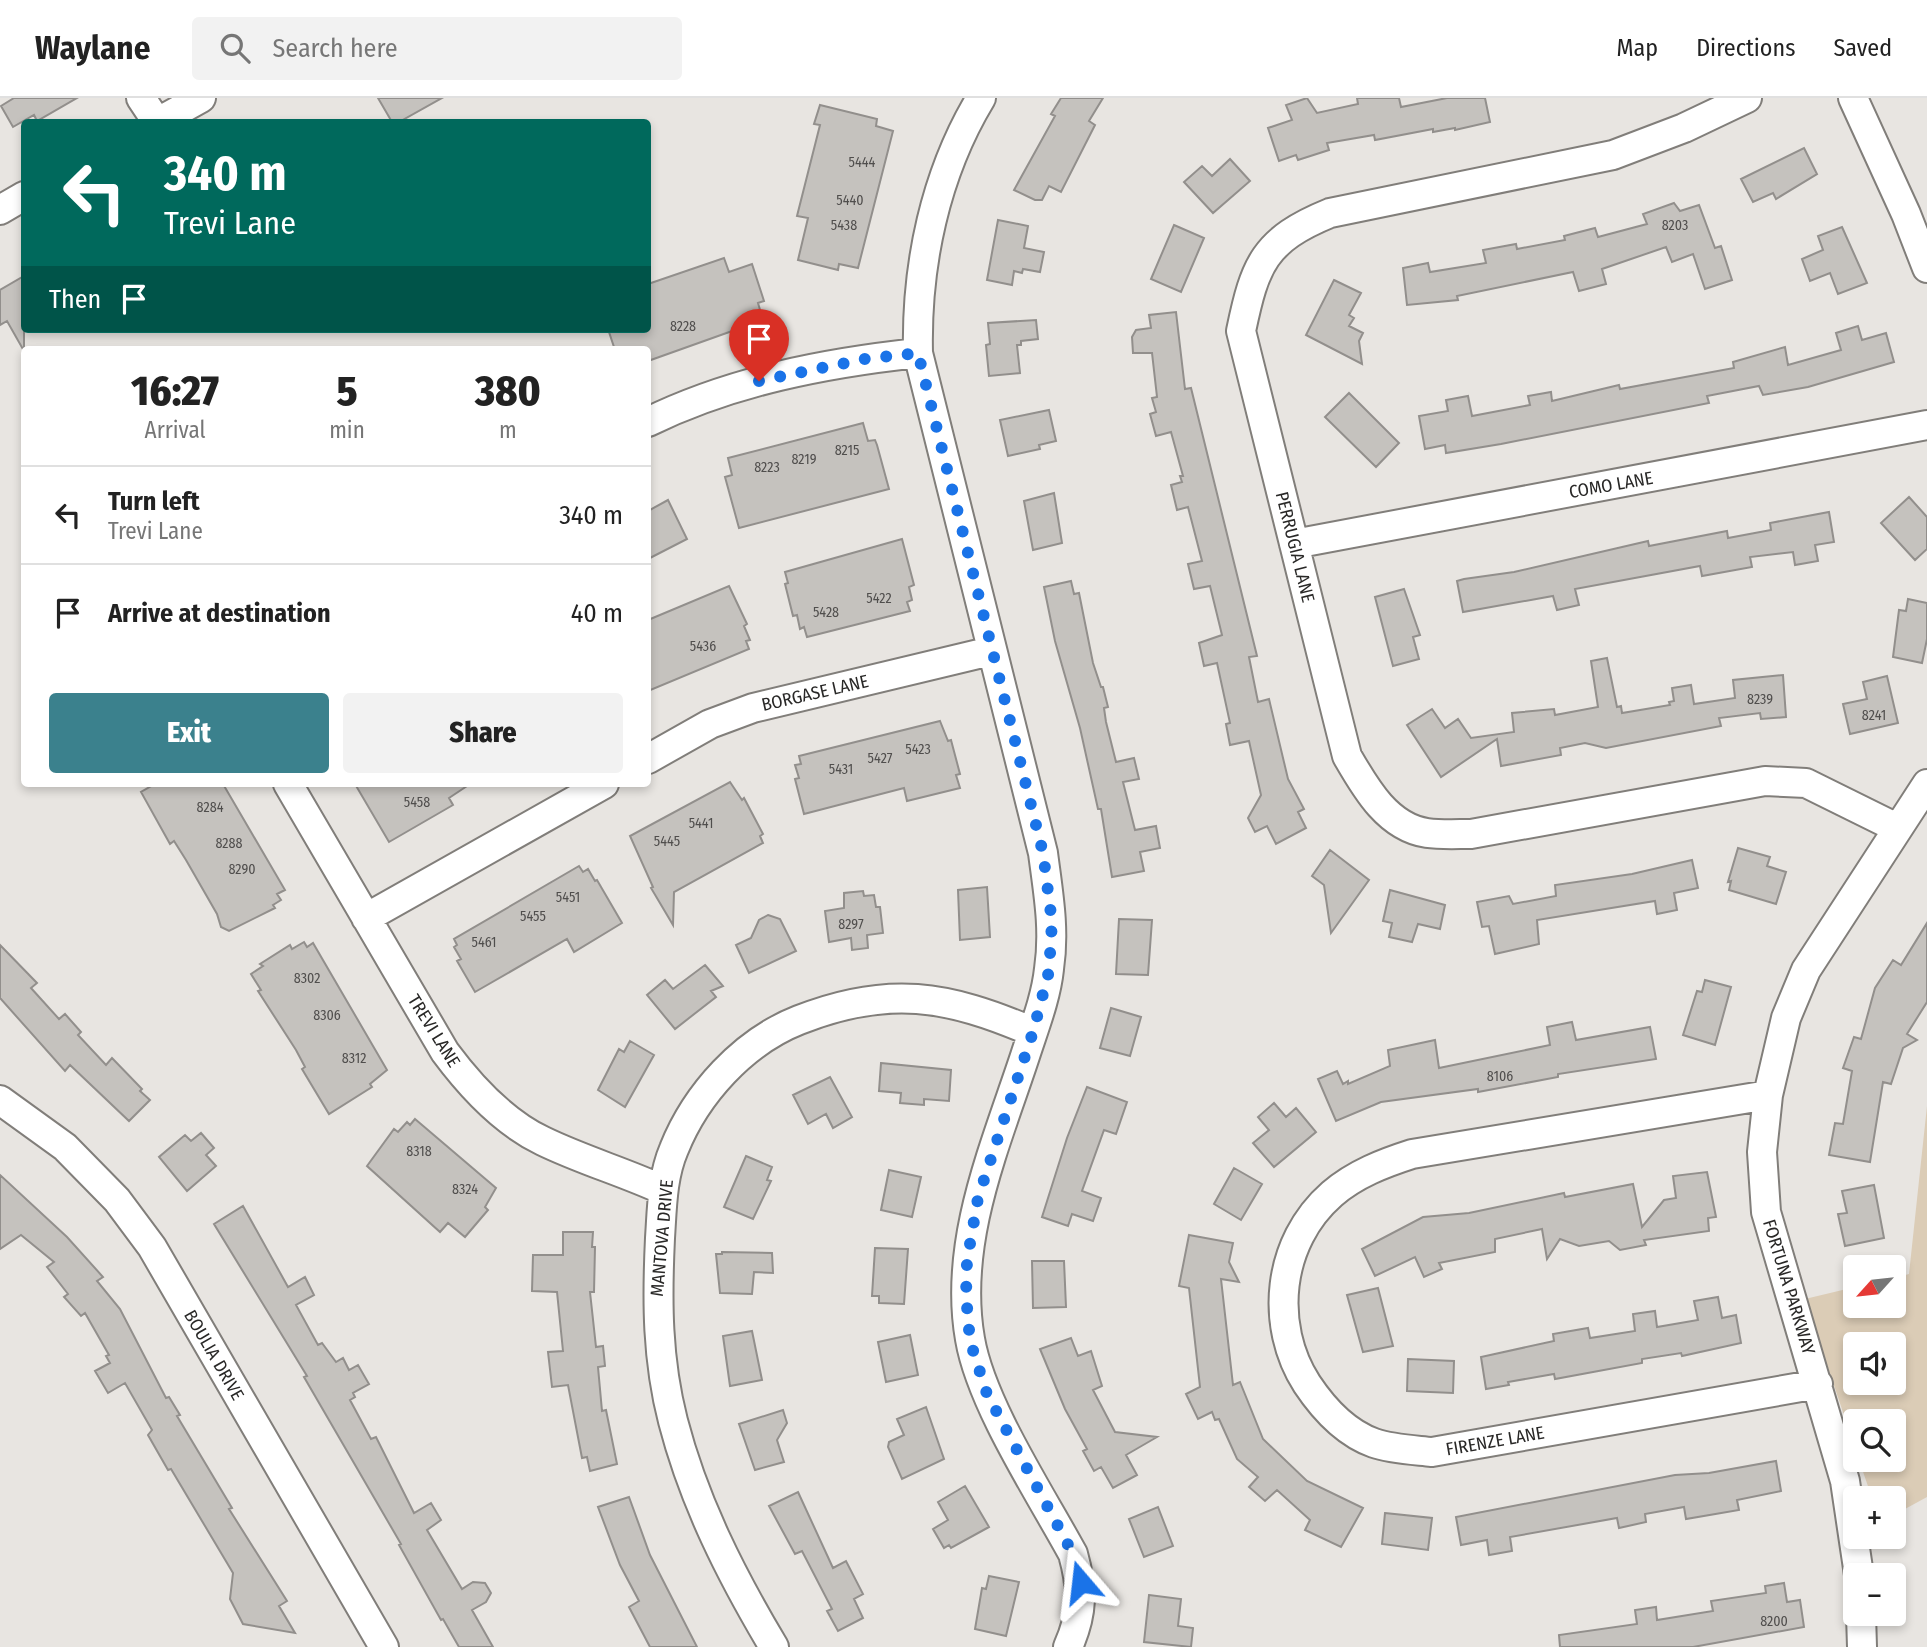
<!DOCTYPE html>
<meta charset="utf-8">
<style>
body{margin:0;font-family:"Fira Sans Condensed",sans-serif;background:#f2f2f2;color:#222;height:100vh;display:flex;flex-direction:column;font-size:26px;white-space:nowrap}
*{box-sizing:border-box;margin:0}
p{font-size:23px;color:#767676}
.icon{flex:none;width:38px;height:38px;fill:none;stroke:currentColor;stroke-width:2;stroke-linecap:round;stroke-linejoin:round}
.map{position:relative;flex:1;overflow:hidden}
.sheet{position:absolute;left:21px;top:248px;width:630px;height:441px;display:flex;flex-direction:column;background:#fff;border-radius:7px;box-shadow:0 4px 10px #0003}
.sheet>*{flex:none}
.banner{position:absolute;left:21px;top:21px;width:630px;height:214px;border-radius:7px;box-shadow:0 4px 10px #0003;background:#00695c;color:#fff;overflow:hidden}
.needle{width:46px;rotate:243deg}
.controls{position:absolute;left:1843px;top:1157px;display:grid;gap:14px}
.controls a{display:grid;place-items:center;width:63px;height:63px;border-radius:7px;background:#fff;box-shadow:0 4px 10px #0003;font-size:35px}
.pin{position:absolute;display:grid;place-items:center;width:60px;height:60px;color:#fff;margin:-72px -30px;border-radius:50% 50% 50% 0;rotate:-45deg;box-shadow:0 0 7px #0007}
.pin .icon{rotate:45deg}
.me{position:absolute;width:77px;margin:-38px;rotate:343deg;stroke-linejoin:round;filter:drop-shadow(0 0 5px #0008)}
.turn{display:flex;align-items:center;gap:24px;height:147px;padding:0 28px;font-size:32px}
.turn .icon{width:91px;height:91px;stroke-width:2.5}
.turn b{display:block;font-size:49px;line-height:60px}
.then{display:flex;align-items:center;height:66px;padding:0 28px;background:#0003;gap:14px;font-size:26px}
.eta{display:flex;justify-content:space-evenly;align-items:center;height:119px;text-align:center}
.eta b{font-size:42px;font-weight:800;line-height:49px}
.action{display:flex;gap:14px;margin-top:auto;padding:14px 28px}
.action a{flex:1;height:80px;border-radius:7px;background:#3b818d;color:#fff;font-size:28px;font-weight:800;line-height:80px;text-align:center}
.action a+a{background:#f2f2f2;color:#222}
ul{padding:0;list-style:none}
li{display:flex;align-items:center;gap:21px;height:98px;padding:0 28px;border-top:2px solid #e0e0e0}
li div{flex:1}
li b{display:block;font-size:26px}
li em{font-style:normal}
header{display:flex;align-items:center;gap:42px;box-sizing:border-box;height:98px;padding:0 35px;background:#fff;border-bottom:2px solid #e0e0e0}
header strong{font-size:33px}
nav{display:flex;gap:38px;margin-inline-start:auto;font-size:24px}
.search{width:490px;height:63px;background:#f2f2f2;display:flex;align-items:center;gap:18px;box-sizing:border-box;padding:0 24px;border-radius:7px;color:#767676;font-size:26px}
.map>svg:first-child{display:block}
.green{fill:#dbccb6;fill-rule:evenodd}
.building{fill:#c5c2be;stroke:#928f8c;stroke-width:2}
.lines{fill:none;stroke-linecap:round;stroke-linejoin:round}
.street-casing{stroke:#817e7a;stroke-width:32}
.street{stroke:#fff;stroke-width:28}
.route{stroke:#1a73e8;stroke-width:12;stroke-dasharray:0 21.6}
.labels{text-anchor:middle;stroke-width:6;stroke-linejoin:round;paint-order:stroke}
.number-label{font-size:14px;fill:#504e4d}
.street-label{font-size:18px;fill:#292827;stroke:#fff}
</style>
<header>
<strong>Waylane</strong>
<div class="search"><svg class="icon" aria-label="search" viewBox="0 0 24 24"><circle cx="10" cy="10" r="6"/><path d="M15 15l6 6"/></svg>Search here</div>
<nav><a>Map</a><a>Directions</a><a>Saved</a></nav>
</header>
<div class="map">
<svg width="1927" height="1549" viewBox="0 0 1927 1549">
<rect width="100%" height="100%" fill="#e8e5e1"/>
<path class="green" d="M1927,1008V1399L1894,1417V1400H1872L1859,1362H1894V1323H1855V1350L1805,1201L1855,1189V1208H1894V1180L1909,1176ZM1855,1246H1894V1284H1855Z"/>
<path class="building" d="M14,0H77L37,23L34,17L13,29L1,8Z
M378,0H442L399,24H392Z
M1061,0H1103L1089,23L1095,27L1061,94L1049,88L1042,102H1035L1014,92L1055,18L1051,16Z
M1307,0L1317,15L1358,6L1357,0H1399L1401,9L1447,0H1485L1490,24L1455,32V30L1433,34V31L1375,42L1374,37L1327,45L1329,52L1298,62L1296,57L1279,63L1268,30L1292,22L1286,7Z
M820,7L877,21L876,28L893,33L858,170L839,166L838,172L798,162L808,120L797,118L820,27L814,26Z
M1804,50L1817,76L1776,101L1773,95L1753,104L1741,81Z
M1230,61L1250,83L1213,115L1184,84L1202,68L1212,78Z
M1674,105L1680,113L1699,107L1715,150L1721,148L1732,182L1705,191L1693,156L1672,164L1666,149L1602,171L1606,186L1579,193L1573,174L1457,198L1458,202L1407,207L1403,170L1428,165L1430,174L1486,165L1483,152L1516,146L1517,151L1565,142L1564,138L1595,130L1598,139L1647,126L1643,116Z
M998,122L1028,128L1024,150L1044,154L1040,174L1023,171L1022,175L1014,173L1012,187L987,182Z
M1174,127L1204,140L1181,194L1151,181Z
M1842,129L1867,185L1838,196L1830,175L1810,183L1802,161L1823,152L1818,138Z
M724,160L729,174L752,166L764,203L758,205L763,222L648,263V252H615L608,231H648V186Z
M24,178V253L7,223L0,227V192Z
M1334,182L1361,195L1349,217L1354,220L1349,228L1363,235L1359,243L1362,266L1306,237Z
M1176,214L1185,291L1191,290L1257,558L1249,559L1258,604L1269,601L1288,681L1304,711L1298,714L1306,730L1276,746L1267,728L1255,734L1248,720L1261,697L1249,643L1230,647L1226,626L1230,625L1217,565L1204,568L1199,545L1222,537L1210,488L1194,491L1188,466L1202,463L1188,409L1177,412L1171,387L1182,384L1180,378H1183L1171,334L1156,338L1150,316L1156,314L1152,300L1157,299L1152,255H1133L1132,239L1136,232L1151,230L1149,217Z
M1036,222L1038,241L1021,243V247H1017L1020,275L989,278L986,247L990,246L988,225Z
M1858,228L1862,242L1886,235L1894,264L1808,289L1763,297L1759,288L1707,298L1709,305L1501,346L1446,355L1445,347L1425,351L1419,318L1448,313L1446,302L1468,298L1472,318L1530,307L1528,298L1551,294L1552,303L1619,287L1620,291L1734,270L1733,264L1785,249L1788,267L1841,252L1836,235Z
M1349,295L1399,345L1376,369L1325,319Z
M1049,312L1056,343L1039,347L1040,351L1008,358L1000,322Z
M863,325L868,343L875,342L877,347L889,391L739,430L725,379L732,377L728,360Z
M1054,395L1062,445L1033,452L1024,403Z
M1909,399L1927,419V451L1915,462L1881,425Z
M668,402L687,441L648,461V413Z
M1829,414L1834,444L1815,447L1818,463L1795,467L1793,454L1750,459L1752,469L1702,478L1700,468L1575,491L1579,507L1557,512L1553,498L1463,514L1457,483L1464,481L1514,474L1648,443L1649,448L1727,433L1728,440L1771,432L1770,425Z
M902,441L914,487L909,489L912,502L907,504L910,513L807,539L804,529L800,531L797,517L793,518L785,486L788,485L785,474Z
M1071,483L1074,496L1079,495L1093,565L1101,589H1103L1108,609L1104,610L1106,624L1116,664L1134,660L1139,681L1123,684L1135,732L1156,728L1160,750L1140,754L1144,773L1112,779L1101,711H1098L1080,630L1055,543L1044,489Z
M729,488L747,526L744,528L750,542L746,543L749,551L648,593V522Z
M1404,491L1420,537L1413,539L1419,561L1393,568L1375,499Z
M1908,501L1927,505V541L1922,565L1893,559L1899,512L1906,513Z
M1607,560L1617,609L1621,608L1622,615L1670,607L1669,604L1674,603L1672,590L1691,587L1694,606L1735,600L1733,582L1783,577L1786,619L1761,621L1760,615L1719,620L1721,628L1606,650L1585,645L1560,650L1561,657L1501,668L1497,641L1441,679L1407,627L1432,611L1445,630L1458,621L1471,640L1514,634L1512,615L1554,611L1555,617L1598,609L1591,563Z
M1887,578L1898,625L1850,636L1843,606L1867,601L1863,584Z
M940,623L948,643L951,642L960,676L956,677L960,690L907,703L904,690L804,716L795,681L799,680L795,667L801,666L799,658Z
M730,684L742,702L744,700L763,736L760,738L763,745L674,794L673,827L651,790L653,789L630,738Z
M155,686H223L285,792L277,796L281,802L273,807L275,810L229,833L221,829L217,816L186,762L174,743L170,746L141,694Z
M355,686H470L449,700L453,707L389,744Z
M1738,750L1770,759L1767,768L1786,774L1776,806L1729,792L1731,783L1728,784Z
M1330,752L1369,782L1331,835L1324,787L1312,778Z
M1692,762L1698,790L1674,795L1677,812L1657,816L1655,803L1537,822L1539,846L1495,856L1489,828L1482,829L1477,804L1509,798L1513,806L1556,798L1555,787L1632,776Z
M579,768L583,774L588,771L595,783L597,782L622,825L574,854L567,841L475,894L457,863L461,861L454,849L457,847L454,841Z
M987,789L990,839L960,842L958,792Z
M1390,792L1445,807L1440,831L1418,826L1412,844L1389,839L1392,825L1383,823Z
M863,793L864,798L874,797L876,809H880L883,835L867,837L868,850L852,852L851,840L829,844L825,813L844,810V795Z
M768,817L780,821L796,853L749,875L736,847L751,840L759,822Z
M1119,821L1152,822L1148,877L1116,876Z
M1927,825V904L1907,936L1917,942L1903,950L1891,986L1883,984L1870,1064L1829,1057L1835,1025L1843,1026L1852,973L1843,970L1854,939L1861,941L1875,890L1893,862L1901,867Z
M304,844L307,849L313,845L387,972L370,986L372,989L329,1016L302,971L305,969L296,952L258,893L261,892L251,876L263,868L260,866L290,847L292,851Z
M0,847L37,885L31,890L59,921L65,916L81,934L78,937L106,967L112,960L142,991L140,993L150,1002L129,1023L70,967L65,973L0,900Z
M705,867L723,888L711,893L716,899L675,931L647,897L665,882L673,891Z
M1705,882L1731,889L1715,947L1683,937L1697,893L1702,894Z
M1111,910L1141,919L1130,958L1100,950Z
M1572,924L1576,942L1650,929L1656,961L1558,976V979L1478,994V991L1381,1004L1336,1023L1318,981L1337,973L1343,986L1348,983V986L1390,968L1388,952L1435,942L1439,970L1550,947L1547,929Z
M630,943L654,957L625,1009L598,992L619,951L624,954Z
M881,965L951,972L949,1003L924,1001V1007L900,1005L901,995L879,993Z
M830,979L852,1019L833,1030L826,1016L808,1026L793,997Z
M1087,989L1127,1004L1116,1036L1104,1032L1082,1093L1101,1100L1093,1123L1072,1116L1068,1128L1042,1119L1067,1040Z
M1274,1005L1286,1019L1296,1010L1316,1034L1274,1069L1253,1045L1269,1032L1258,1019Z
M415,1021L496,1090L485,1109L488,1112L465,1139L448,1125L440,1134L367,1068L394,1031L398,1034L407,1024L410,1027Z
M201,1035L214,1050L206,1057L216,1068L187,1093L159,1059L185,1037L191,1043Z
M746,1058L772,1069L767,1082L771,1083L753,1121L724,1109Z
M1234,1070L1262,1086L1241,1122L1214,1106Z
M889,1072L921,1079L912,1119L881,1112Z
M1707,1074L1716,1119L1708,1120L1709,1133L1644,1142L1646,1147L1620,1152L1609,1143L1579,1148L1560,1141L1547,1161L1542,1131L1495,1141V1154L1439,1165L1442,1171L1424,1179L1415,1159L1375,1178L1362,1151L1423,1119L1469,1115L1564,1095L1565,1099L1633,1086L1642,1129L1664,1102L1676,1100L1673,1078Z
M0,1077L67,1139L103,1179L97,1183L120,1211L166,1300L169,1299L180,1317L177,1318L232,1410L229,1411L287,1503L279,1508L295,1535L243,1526L230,1501L233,1475L171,1371L168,1372L148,1337L152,1332L125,1285L108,1295L95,1273L110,1265L106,1258L109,1257L85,1215L81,1218L64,1199L68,1196L47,1169L54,1164L21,1137L0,1151Z
M1874,1087L1884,1140L1845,1148L1838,1116L1847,1115L1842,1093Z
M243,1108L288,1189L305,1179L314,1197L296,1207L318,1247L322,1245L336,1264L343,1260L349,1272L358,1267L369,1286L353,1295L355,1299L350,1302L371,1341L376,1339L414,1415L431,1405L441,1422L427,1432L462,1491L473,1484L485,1485L491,1495L486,1504L472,1512L493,1549H459L443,1521L441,1522L399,1447L401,1446L304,1279L307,1278L214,1126Z
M563,1134H593L592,1149H595L594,1194H590L596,1249L603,1248L605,1268L598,1269L602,1313L606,1312L617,1366L590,1373L587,1359L582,1360L568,1287L552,1289L548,1254L563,1253L557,1194L532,1193L533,1157H563Z
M1189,1137L1233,1145L1229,1164L1239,1184L1221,1181L1233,1287L1240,1284L1263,1341L1307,1383L1363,1410L1341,1449L1305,1432L1310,1422L1277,1392L1265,1403L1249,1389L1258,1379L1237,1361L1219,1321L1215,1322L1212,1314L1198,1321L1186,1296L1200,1289L1189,1190L1179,1188Z
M875,1150L908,1151L904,1206L879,1205V1198H872Z
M722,1154L772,1155L773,1175L754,1174L752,1196L720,1195L716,1156H722Z
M1032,1163H1064L1066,1209L1033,1210Z
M1378,1190L1393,1248L1363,1254L1347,1197Z
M1718,1199L1722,1220L1736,1217L1741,1245L1682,1258L1681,1255L1642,1261V1265L1555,1281L1554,1276L1508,1284L1509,1287L1486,1291L1481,1259L1554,1243L1553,1236L1588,1230L1590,1240L1635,1233L1633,1216L1655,1213L1657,1229L1698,1222L1694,1203Z
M752,1233L762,1282L730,1288L723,1238Z
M910,1237L918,1277L886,1284L878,1244Z
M1071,1240L1078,1258L1091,1253L1102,1288L1093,1292L1115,1334L1157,1339L1126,1357L1137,1377L1113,1390L1101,1369L1094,1373L1083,1353L1087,1351L1065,1311L1040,1251Z
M1408,1261L1454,1263L1453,1295L1407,1293Z
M926,1309L944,1361L902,1381L888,1349L889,1344L904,1337L897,1321Z
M783,1312L787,1325L777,1342L784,1364L755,1372L739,1326Z
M1776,1363L1781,1393L1737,1402L1739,1412L1686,1421L1684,1409L1645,1416L1646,1424L1619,1430L1617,1420L1510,1439L1512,1453L1489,1457L1487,1442L1461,1447L1456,1419L1675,1377L1709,1375Z
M965,1388L989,1429L951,1450L949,1447L944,1450L933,1431L948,1422L938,1404Z
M798,1394L833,1470L846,1463L863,1496L854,1501L863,1520L838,1533L827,1513L832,1511L802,1453L795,1456L769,1408Z
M629,1399L650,1457L697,1549H650L629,1509L639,1503L620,1467L598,1409Z
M1158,1409L1173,1448L1144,1459L1129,1421Z
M1385,1415L1432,1420L1428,1452L1382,1446Z
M989,1478L1019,1484L1006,1538L975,1531L982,1490L986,1491Z
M1784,1485L1787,1504L1800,1502L1804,1529L1693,1549H1560L1559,1537L1637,1526L1635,1512L1656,1509L1657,1522L1713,1513L1711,1503L1766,1495L1765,1488Z
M1149,1497L1181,1501L1178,1528L1193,1530L1191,1549L1144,1544Z"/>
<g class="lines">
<defs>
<path id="street" d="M141,0L157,24
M981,0C935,76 916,167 918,255L1043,755C1048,794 1055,831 1049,871C1046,900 1034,930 1025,958C995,1049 953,1144 970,1241C981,1306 1041,1397 1073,1456C1083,1492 1083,1515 1068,1549
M1747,0L1684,30L1613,57L1330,115C1264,142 1255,166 1241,233L1347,658C1365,689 1387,729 1427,735C1441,737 1457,736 1471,736L1765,683L1806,685L1897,730
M1853,0L1906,116L1927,170
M158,24L201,0
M0,112L24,98
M648,324C732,283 825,265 918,255
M1294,446L1927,327
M648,661L710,626L753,610L991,553
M288,686L445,954C471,989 503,1024 543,1043C582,1062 624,1074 663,1092
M366,820L604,686
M1768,997L1412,1056C1384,1065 1355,1076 1332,1096C1277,1144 1269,1227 1307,1286C1323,1310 1346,1335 1374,1345C1391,1351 1414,1352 1432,1354L1818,1286
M0,1002L65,1049L117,1102L152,1149L384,1549
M1859,1477L1845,1383L1766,1114L1762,1054L1768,997L1786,920L1806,872L1927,686
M1861,1516L1862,1549
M774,1549C731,1477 694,1404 673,1323C657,1261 657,1203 660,1140C662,1110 662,1079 674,1051C696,996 743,944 799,922C888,887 947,897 1033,934"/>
</defs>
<use href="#street" class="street-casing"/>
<use href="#street" class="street"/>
</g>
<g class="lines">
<path class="route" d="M759,283L865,261L918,255L1043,755L1052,824L1049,873L1033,934L978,1100L967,1163L966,1197L970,1243L987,1296L1073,1456L1081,1484"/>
</g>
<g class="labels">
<g class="number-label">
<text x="862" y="69">5444</text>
<text x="850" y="107">5440</text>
<text x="844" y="132">5438</text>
<text x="1675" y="132">8203</text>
<text x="683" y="233">8228</text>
<text x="847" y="357">8215</text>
<text x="804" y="366">8219</text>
<text x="767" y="374">8223</text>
<text x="879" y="505">5422</text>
<text x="826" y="519">5428</text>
<text x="703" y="553">5436</text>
<text x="1760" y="606">8239</text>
<text x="1874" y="622">8241</text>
<text x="918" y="656">5423</text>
<text x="880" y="665">5427</text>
<text x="841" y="676">5431</text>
<text x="417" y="709">5458</text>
<text x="210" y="714">8284</text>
<text x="701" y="730">5441</text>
<text x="667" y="748">5445</text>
<text x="229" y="750">8288</text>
<text x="242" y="776">8290</text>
<text x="568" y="804">5451</text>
<text x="533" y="823">5455</text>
<text x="851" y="831">8297</text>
<text x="484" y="849">5461</text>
<text x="307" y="885">8302</text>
<text x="327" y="922">8306</text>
<text x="354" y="965">8312</text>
<text x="1500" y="983">8106</text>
<text x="419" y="1058">8318</text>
<text x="465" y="1096">8324</text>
<text x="1774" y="1528">8200</text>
</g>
<g class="street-label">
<text transform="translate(1611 387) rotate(-10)" y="6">COMO LANE</text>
<text transform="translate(1295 449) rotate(76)" y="6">PERRUGIA LANE</text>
<text transform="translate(815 595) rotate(-13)" y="6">BORGASE LANE</text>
<text transform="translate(434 933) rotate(58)" y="6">TREVI LANE</text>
<text transform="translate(662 1140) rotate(-85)" y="6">MANTOVA DRIVE</text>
<text transform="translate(1789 1189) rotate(73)" y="6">FORTUNA PARKWAY</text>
<text transform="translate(214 1257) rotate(60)" y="6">BOULIA DRIVE</text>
<text transform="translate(1495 1343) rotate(-10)" y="6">FIRENZE LANE</text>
</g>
</g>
</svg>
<div class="controls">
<a><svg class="needle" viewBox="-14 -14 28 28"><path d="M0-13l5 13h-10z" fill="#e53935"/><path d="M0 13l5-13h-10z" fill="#767676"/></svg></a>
<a><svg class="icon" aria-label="sound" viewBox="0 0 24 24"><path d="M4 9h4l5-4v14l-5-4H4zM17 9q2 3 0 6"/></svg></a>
<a><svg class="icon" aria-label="search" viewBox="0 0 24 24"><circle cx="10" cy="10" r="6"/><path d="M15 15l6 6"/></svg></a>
<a>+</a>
<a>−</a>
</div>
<div class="pin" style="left:759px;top:283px;background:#d93025"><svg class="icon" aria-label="arrive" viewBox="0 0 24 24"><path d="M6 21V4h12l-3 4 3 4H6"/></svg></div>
<svg class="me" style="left:1081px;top:1484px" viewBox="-20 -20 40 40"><path d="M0-17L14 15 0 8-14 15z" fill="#1a73e8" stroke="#fff" stroke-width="4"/></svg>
<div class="banner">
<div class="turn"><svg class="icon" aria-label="left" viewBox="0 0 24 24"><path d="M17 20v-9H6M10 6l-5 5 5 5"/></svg><div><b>340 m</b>Trevi Lane</div></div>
<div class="then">Then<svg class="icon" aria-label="arrive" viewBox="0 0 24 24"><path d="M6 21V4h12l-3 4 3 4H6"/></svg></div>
</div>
<section class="sheet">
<div class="eta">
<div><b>16:27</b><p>Arrival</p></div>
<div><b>5</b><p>min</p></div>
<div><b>380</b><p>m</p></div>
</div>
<ul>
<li><svg class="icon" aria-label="left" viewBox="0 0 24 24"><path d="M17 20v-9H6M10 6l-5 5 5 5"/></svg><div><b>Turn left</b><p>Trevi Lane</p></div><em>340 m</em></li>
<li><svg class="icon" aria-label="arrive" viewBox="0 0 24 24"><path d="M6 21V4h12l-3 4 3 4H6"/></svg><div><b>Arrive at destination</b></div><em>40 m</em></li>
</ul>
<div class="action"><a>Exit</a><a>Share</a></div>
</section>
</div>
